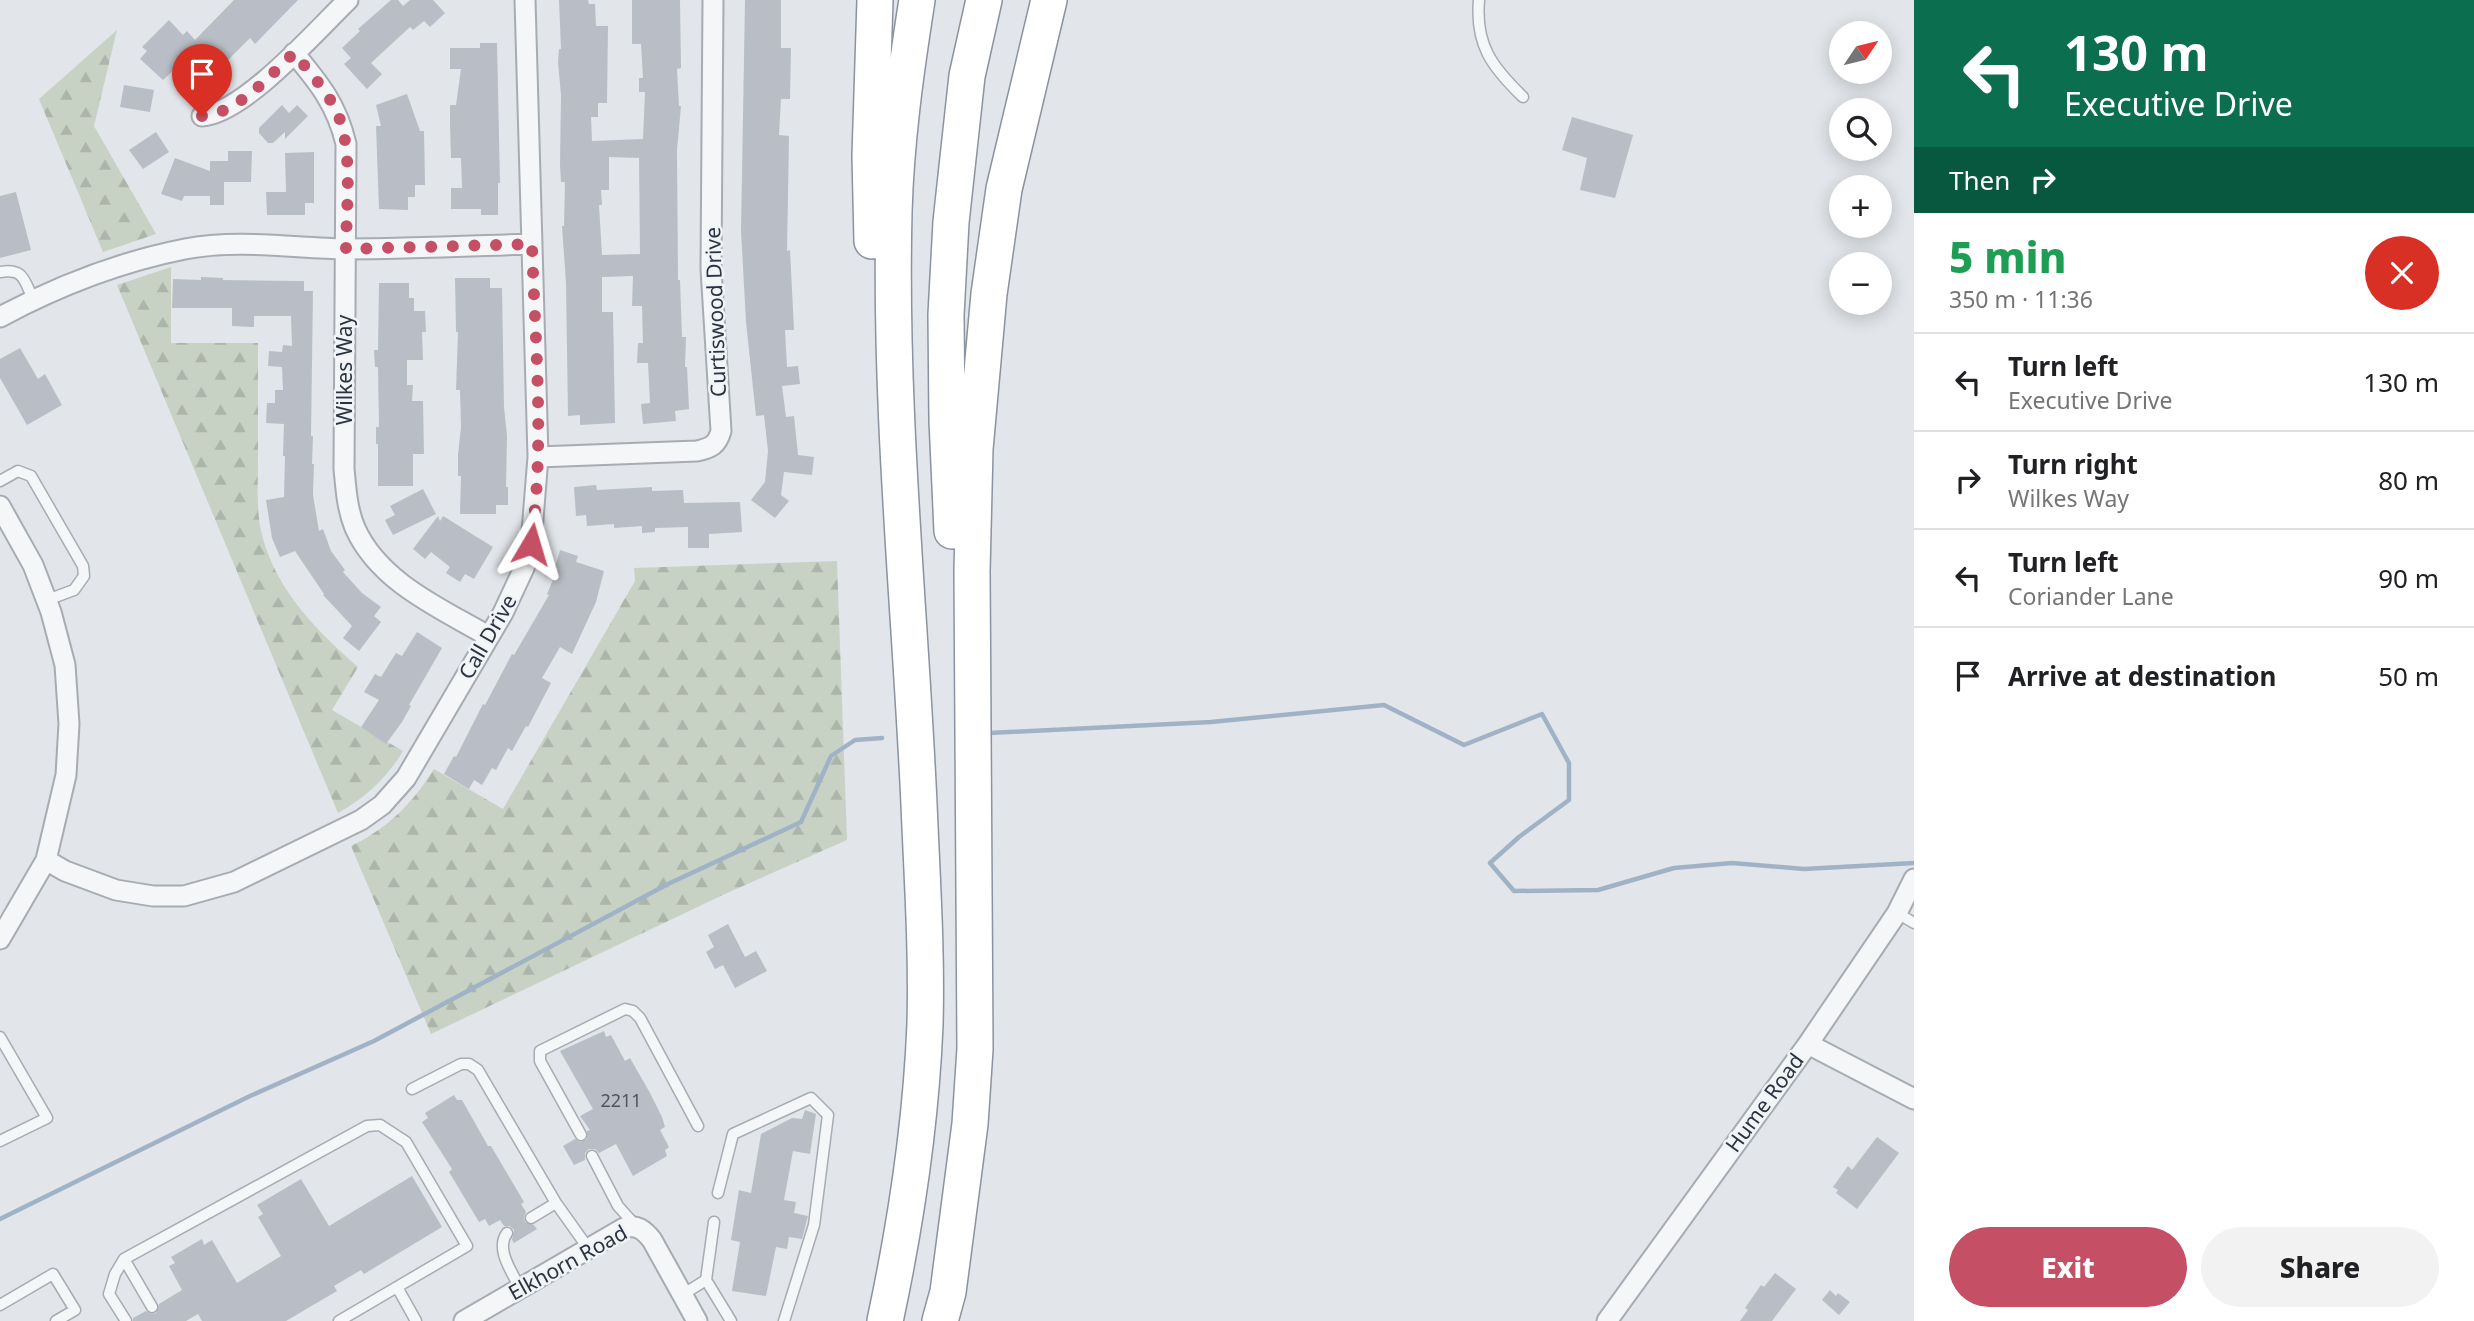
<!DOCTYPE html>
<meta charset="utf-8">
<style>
body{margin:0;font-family:"Noto Sans",sans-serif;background:#f2f2f2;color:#202124;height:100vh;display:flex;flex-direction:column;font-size:26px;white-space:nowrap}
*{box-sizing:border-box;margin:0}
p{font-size:23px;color:#757577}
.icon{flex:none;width:38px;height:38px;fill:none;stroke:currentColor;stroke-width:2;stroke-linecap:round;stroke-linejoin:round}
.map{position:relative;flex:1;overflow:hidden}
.side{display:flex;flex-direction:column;background:#fff;width:560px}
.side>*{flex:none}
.hud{background:#0b6e4f;color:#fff;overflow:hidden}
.needle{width:46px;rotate:55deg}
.controls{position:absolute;left:1829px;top:21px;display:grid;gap:14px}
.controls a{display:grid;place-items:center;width:63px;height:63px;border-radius:50%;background:#fff;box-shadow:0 4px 18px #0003;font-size:35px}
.pin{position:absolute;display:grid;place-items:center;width:60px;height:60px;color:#fff;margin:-72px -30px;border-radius:50% 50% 50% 0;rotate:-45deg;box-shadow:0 0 7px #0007}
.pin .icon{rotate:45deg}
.me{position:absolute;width:77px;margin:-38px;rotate:7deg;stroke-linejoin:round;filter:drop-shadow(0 0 5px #0008)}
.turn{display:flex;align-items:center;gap:24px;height:147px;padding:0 35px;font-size:32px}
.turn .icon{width:91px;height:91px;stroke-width:2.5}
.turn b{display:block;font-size:49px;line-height:60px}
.then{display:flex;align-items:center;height:66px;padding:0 35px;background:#0003;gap:14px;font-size:26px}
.round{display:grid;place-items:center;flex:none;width:74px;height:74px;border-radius:37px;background:#f2f2f2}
.headline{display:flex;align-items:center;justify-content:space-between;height:119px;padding:0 35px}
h1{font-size:42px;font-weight:800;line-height:52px;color:#1e9e55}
.action{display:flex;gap:14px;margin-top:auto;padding:14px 35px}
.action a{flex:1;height:80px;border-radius:42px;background:#c55065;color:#fff;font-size:28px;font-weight:800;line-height:80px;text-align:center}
.action a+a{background:#f2f2f2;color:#202124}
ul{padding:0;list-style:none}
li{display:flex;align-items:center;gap:21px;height:98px;padding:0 35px;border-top:2px solid #e0e0e0}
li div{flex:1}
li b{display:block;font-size:26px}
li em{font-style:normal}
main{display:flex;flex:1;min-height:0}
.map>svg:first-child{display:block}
.forest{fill:url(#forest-firs)}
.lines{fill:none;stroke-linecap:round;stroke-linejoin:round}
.stream{stroke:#a0b3c6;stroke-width:4.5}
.building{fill:#b9bec6;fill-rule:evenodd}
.service-casing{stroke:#a7acb3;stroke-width:13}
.minor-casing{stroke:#a7acb3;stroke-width:23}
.motorway-casing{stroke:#8a939f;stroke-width:38}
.service{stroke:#f4f6f8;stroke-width:10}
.minor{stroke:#f4f6f8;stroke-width:19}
.motorway{stroke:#fff;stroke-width:35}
.route{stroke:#c55065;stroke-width:12;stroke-dasharray:0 21.6}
.labels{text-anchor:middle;stroke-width:5;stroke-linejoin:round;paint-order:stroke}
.number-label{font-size:18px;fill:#4e5662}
.street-label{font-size:21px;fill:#2b3340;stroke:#f1f4f7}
</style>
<main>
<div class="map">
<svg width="1914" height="1321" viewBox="0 0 1914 1321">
<defs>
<pattern id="forest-firs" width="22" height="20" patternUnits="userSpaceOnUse" patternTransform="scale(1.75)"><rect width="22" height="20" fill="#c8d2c4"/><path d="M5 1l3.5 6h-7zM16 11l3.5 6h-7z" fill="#acb5a9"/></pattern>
</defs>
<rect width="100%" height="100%" fill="#e2e5e9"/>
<path class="forest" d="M117,30L94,126L156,234L103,252L39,99Z
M171,267V343H258C258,382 258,421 258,461C258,484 256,512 262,535C276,590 317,631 358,667L332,710L403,751C387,778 365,798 338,813L117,285Z
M837,561L847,840L727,893L431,1034L351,846C387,829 413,803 434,769L503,809L635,581L634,568Z"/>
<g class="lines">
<path class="stream" d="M989,733L1211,722L1384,705L1464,745L1542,714L1569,763V800L1519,837L1490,863L1514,891L1598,890L1674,868L1732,863L1804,869L1914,863
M0,1219L250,1096L374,1041L668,884L801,822L831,756L855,740L882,738"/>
</g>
<path class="building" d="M234,0H298L255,44L250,38L226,62L213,48L196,65L188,57L163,80L140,59L147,51L142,47L169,20L183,35L187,31L195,40Z
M391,0H398L403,6L410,0H433L445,13L430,27L424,21L413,30L410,27L371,63L382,74L367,89L344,64L351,58L342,48L360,31L358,29Z
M559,0H588L589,4H595L596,26H608L607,103H598V117H591L592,141L643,139L645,92H639V78H643L641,44H632V0H680L681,68L677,69L679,106H681L677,150L678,280H680L682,337H686L685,367H687L689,409L675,411L676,421L643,424L641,404L650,403L648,363H637L638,343H643L642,306H632L633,276L602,277V312H613L615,423L580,425V415L568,416L566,283L562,226H564L565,182H561L560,165L561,95L558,62L559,49H561ZM609,157L639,158L640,254L602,255L599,205H602L601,190H609Z
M745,0H781V48H791L790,99H781L779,135L789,136L787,251L790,250L794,330H785L787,367L798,366L800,384L782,386L786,417L794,416L798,455L814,457L812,475L784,472L781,495L789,501L775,518L751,500L765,482L768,451L764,415L756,416L746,322L741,231Z
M480,43H497L500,183H498V215H481V209H451V188H462L461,158H451L450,126V105H456L461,69H450V48H480Z
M124,85L154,90L150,112L120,107Z
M407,94L420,131H424L425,185H415V197H408V210L379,209L376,126H381L376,105Z
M282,105L289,113L297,105L308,116L285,139V132L273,143H268L259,133V128Z
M1572,117L1633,135L1615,198L1580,190L1587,158L1562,150Z
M156,132L169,152L143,169L129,150Z
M228,151H252L251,182H224V205H210V196H184L182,201L161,194L175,158L210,171V161H228Z
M314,152V203H305V215H267L266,192H286L285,153Z
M16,192L31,250L0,258V196Z
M201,277L223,278V280L304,281V291H313L311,436H313L312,464H314L313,495L319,531L323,529L331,551L345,570L343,572L362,593L381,607L374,616L381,622L359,651L343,638L352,626L323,595L324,594L295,551L280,557L272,538L266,500L284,497L285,456H283L284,424L266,423L267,403H275V390H283L282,367L268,366L269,351L282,352L283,345L292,346L291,316H254V327L232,326V308H172L173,279L201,280Z
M455,278H490V288H502L504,407L507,436L506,487H508V505H496V514H460L461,476H458V455L461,427L460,390H456L458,332H456Z
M379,283H409V298H414V311H425L426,332H422L423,360H407V385H413L412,401H423L424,454H413V486H378V444H376V427H379L378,367H375L374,350H378Z
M20,348L38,379L45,374L62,405L27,425L0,378V359Z
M596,485L597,490L652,487V491L683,490L684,503L740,502L742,532L709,534V548H688V527L655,528V532L642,533V526L614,528V524L587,526L586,515L576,516L574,487Z
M423,489L436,514L393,535L385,520L395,515L390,506Z
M438,516L440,521L443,516L493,547L474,579L465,574L460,582L446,573L450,567L431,552L425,559L413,549Z
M560,550L578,556L576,562L604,571L596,602L572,654L560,647L542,678L551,683L528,727L526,726L512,751L508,748L496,770L492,768L482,785L474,780L469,789L444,774L454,756L456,757L483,704L485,705L512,654L514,655L549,595L547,594L558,568H555Z
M417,632L442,648L409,705L411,706L402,722L386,744L361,727L379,700L364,692L375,674L381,677L396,653L402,656Z
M728,924L745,957L756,951L767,971L735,988L723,965L715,969L706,952L714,947L708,935Z
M604,1031L606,1037L611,1035L625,1061L630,1058L650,1093L662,1117L665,1127L660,1130L669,1147L665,1150L667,1156L633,1176L616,1144L599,1153L595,1149H589L585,1153V1160L574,1165L563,1146L575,1139L580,1142L587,1139V1131L590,1130L580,1116L593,1109L560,1051Z
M454,1095L457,1100H462L488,1146H491L524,1202L521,1204L526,1212L524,1217L525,1222L534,1225L537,1229L514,1243L512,1240L514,1230L510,1226H504L500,1220L489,1226L485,1219L479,1222L449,1172L452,1169L422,1122L428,1118L425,1113Z
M805,1110L816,1114L810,1154L793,1151L784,1200L796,1202L794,1213L808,1216L802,1239L789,1237L787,1249L776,1247L766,1296L732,1291L740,1242L731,1240L739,1190L751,1193L761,1134L792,1118L802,1119Z
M1877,1137L1899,1153L1857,1209L1836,1193L1838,1190L1833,1187L1848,1166L1852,1170Z
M412,1176L442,1227L364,1274L361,1270L334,1286L337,1291L286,1321H202L198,1314L186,1321H133V1318L146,1311L151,1314L156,1313L159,1304L182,1290L169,1266L175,1263L171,1257L202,1239L204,1245L212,1240L237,1283L281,1256L258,1217L263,1214L257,1205L301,1179L329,1226Z
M1775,1273L1796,1289L1772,1321H1740L1748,1310L1745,1308L1761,1285L1764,1287Z
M1830,1290L1836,1296L1838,1293L1850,1302L1839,1315L1822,1300Z"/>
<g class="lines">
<defs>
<path id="service" d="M1479,0C1475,45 1492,67 1523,97
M0,272C24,268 24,280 33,299
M0,481L18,471L31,476L83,566L84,576L74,590L47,600
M1897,913L1914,923
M0,1037L47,1118L0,1141
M412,1089L461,1064H469L478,1070L556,1203
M581,1135L540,1061V1051L625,1009L633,1011L640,1018L698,1126
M592,1156L618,1206L636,1226
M718,1193L733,1134L811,1098L828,1115L814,1225L784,1321
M531,1218L556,1203L588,1248
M507,1233C495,1249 512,1272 520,1288
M124,1259L152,1307
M706,1280L731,1321
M682,1295L706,1280L714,1222
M0,1305L53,1274L75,1310L56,1321
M126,1321L109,1294L115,1274L124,1259L367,1126L380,1125L406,1142L467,1246L397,1287
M339,1321L397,1287L416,1321"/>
<path id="minor" d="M294,53C319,83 337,105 346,144L344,469C346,489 347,509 355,528C379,582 440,608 488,636
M202,116C244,113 316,31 348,0
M0,317C58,286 119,262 185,249C237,239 293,248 345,249C407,249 470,246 532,244
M538,457L697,451C711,448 717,445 721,431L711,269L713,0
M0,506L33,565L51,612L65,665L69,724L66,775L46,860L0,939
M46,860L65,871L116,890L153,896H184L234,882L361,820L382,805L406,778L503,613L524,568L531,544L538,457L525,0
M1808,1044L1914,1099
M464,1321L624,1228C637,1224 644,1230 652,1240L697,1321
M1607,1321L1808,1044L1897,913L1914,879"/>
<path id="motorway" d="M872,241L870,156L875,0
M952,531L947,420L946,315L951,222L967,76L984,0
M885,1321C906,1223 921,1124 925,1024C927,951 922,877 919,804C910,607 889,410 894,212C896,141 906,70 917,0
M940,1321L948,1292L970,1124L975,1049L972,571L975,449L989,294L1004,189L1049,0"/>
</defs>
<use href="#service" class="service-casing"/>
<use href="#minor" class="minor-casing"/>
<use href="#motorway" class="motorway-casing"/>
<use href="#service" class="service"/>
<use href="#minor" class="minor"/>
<use href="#motorway" class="motorway"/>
</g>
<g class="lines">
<path class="route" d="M202,116C237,114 269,76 294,53C309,71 325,89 336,110C354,148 346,207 346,249L532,244C535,343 545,446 531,544"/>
</g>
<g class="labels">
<g class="number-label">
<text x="621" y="1107">2211</text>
</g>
<g class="street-label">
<text transform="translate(716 312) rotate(-92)" y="7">Curtiswood Drive</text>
<text transform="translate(345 370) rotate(-90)" y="7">Wilkes Way</text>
<text transform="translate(488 637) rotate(-60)" y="7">Call Drive</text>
<text transform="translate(1765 1103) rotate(-54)" y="7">Hume Road</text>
<text transform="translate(568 1263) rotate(-29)" y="7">Elkhorn Road</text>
</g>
</g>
</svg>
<div class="controls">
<a><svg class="needle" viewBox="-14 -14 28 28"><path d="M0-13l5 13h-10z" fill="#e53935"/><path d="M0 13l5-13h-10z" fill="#757577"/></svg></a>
<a><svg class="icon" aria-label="search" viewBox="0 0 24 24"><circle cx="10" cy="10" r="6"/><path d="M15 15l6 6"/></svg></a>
<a>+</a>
<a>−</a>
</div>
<div class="pin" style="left:202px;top:116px;background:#d93025"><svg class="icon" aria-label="arrive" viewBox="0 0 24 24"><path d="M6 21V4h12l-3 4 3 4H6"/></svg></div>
<svg class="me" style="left:531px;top:544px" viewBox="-20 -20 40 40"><path d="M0-17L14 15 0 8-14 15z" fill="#c55065" stroke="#fff" stroke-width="4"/></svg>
</div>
<section class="side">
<div class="hud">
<div class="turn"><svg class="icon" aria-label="left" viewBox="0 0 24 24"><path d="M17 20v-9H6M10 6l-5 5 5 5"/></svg><div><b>130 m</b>Executive Drive</div></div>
<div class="then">Then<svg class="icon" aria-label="right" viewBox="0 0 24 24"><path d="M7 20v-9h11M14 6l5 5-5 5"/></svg></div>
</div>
<div class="headline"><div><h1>5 min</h1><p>350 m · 11:36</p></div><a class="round" style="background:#d93025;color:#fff"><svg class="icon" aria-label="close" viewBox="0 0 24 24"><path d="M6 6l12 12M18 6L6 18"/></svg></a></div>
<ul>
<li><svg class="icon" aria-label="left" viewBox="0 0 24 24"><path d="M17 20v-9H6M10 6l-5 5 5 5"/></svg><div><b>Turn left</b><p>Executive Drive</p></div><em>130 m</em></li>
<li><svg class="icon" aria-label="right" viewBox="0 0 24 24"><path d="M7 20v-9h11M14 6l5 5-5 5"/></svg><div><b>Turn right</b><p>Wilkes Way</p></div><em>80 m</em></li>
<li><svg class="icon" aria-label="left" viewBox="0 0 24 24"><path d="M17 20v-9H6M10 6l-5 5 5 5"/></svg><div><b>Turn left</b><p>Coriander Lane</p></div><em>90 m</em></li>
<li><svg class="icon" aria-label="arrive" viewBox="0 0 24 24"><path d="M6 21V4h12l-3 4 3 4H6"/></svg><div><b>Arrive at destination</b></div><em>50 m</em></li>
</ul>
<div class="action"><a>Exit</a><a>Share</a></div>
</section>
</main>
